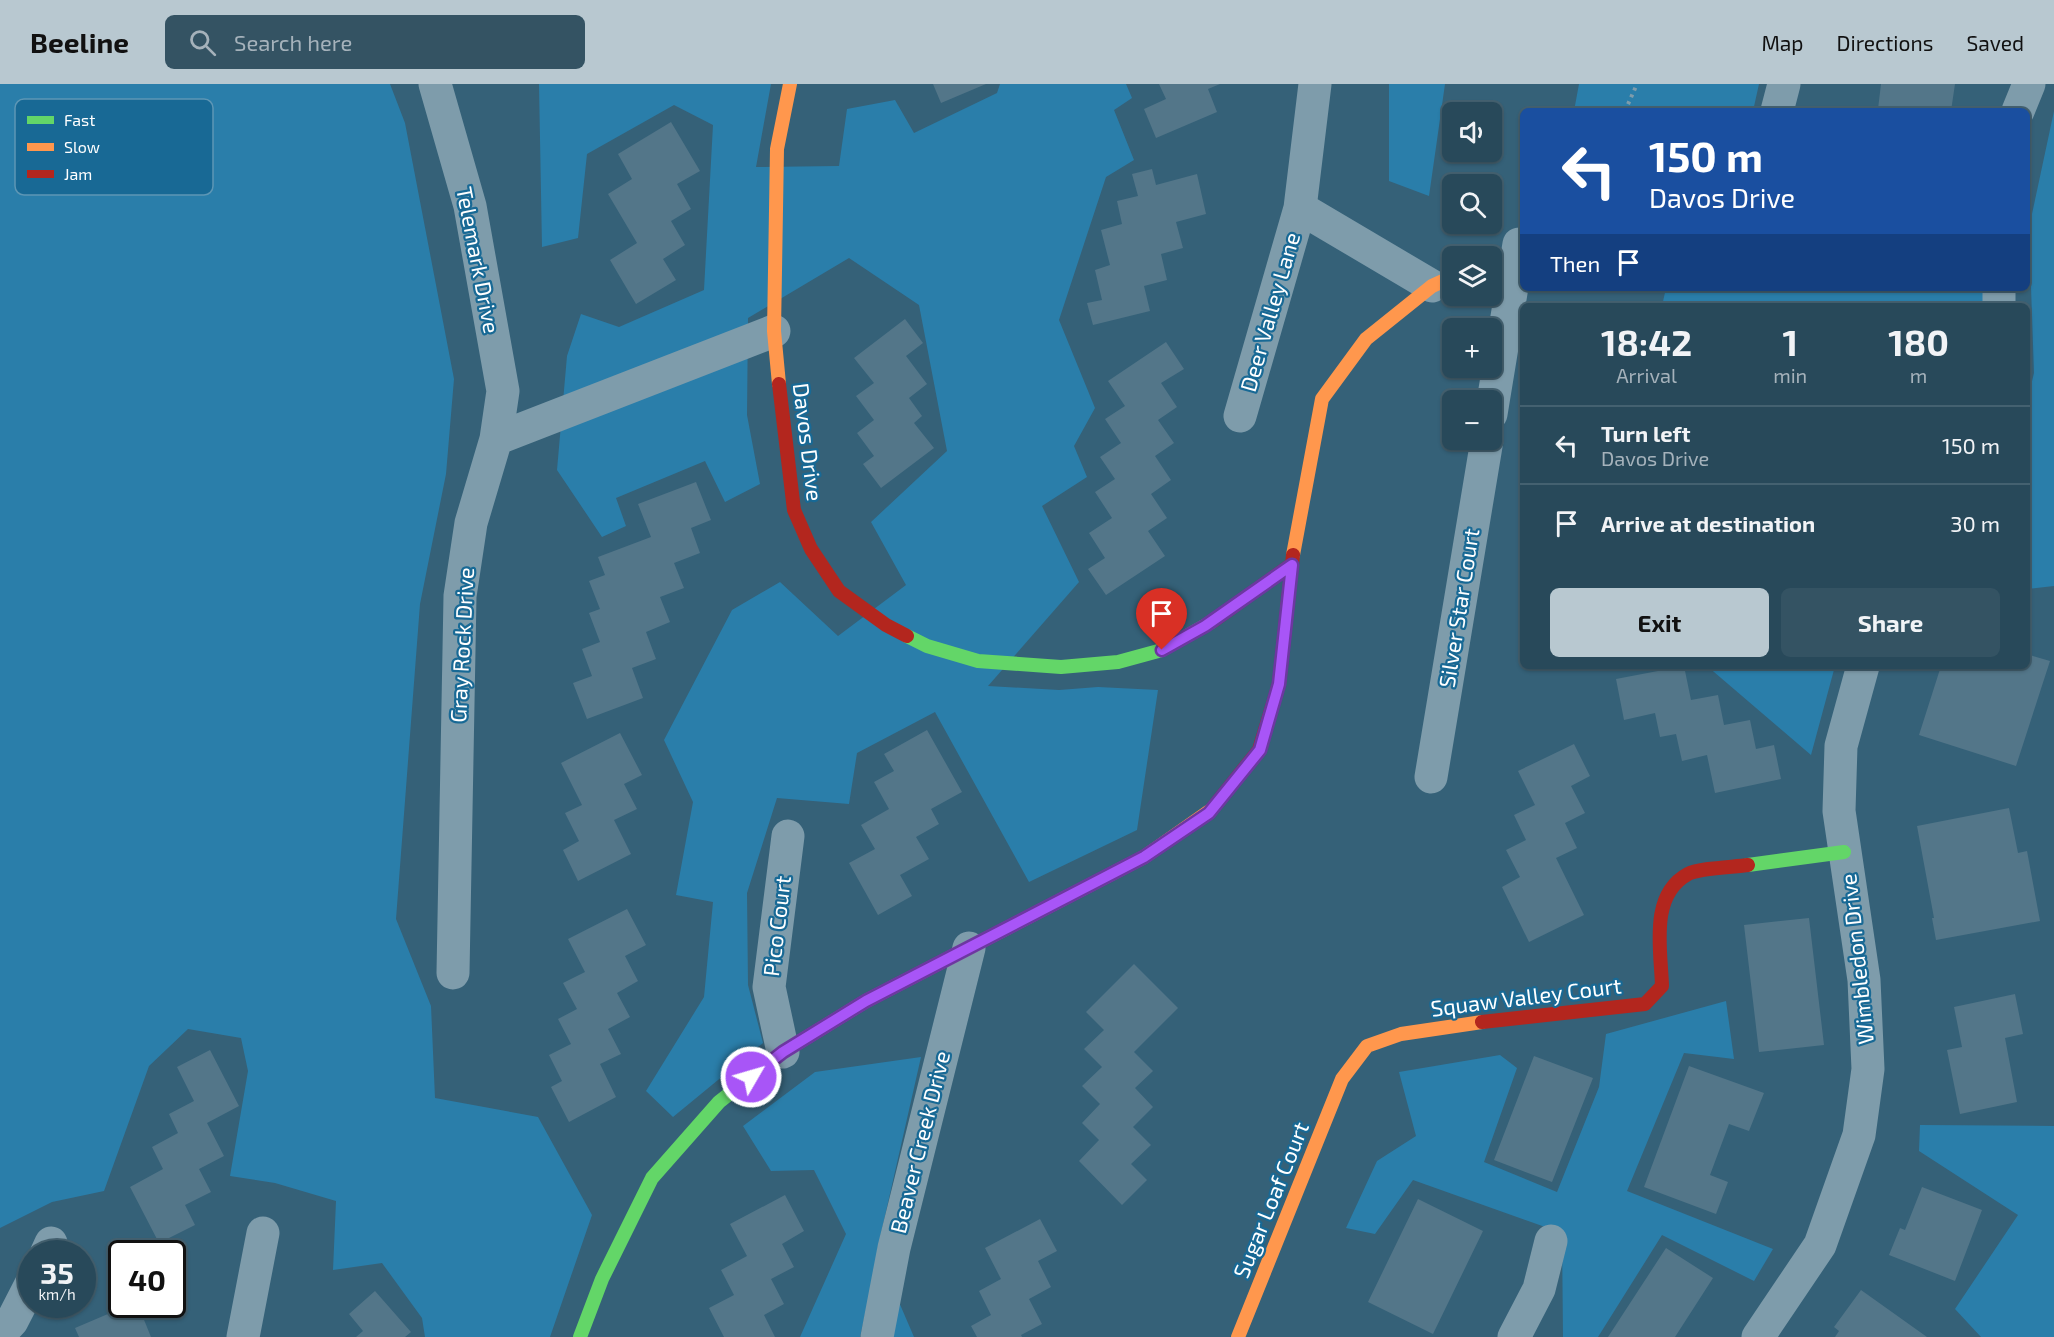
<!DOCTYPE html>
<meta charset="utf-8">
<style>
body{margin:0;font-family:"Exo 2",sans-serif;background:#345363;color:#f1f3f6;height:100vh;display:flex;flex-direction:column;font-size:22px;white-space:nowrap}
*{box-sizing:border-box;margin:0}
p{font-size:20px;color:#a5b2bb}
.icon{flex:none;width:33px;height:33px;fill:none;stroke:currentColor;stroke-width:2;stroke-linecap:round;stroke-linejoin:round}
.map{position:relative;flex:1;overflow:hidden}
.details{position:absolute;left:1520px;top:219px;width:510px;height:366px;display:flex;flex-direction:column;background:#28495a;border-radius:9px;box-shadow:0 2px 4px #0004,0 0 0 2px #446170}
.details>*{flex:none}
.top-card{position:absolute;left:1520px;top:24px;width:510px;height:183px;border-radius:9px;box-shadow:0 2px 4px #0004,0 0 0 2px #446170;background:#1a4fa0;color:#fff;overflow:hidden}
.controls{position:absolute;left:1442px;top:18px;display:grid;gap:12px}
.controls a{display:grid;place-items:center;width:60px;height:60px;border-radius:9px;background:#28495a;box-shadow:0 2px 4px #0004,0 0 0 2px #446170;font-size:30px}
.speed{position:absolute;left:18px;top:1156px;display:flex;gap:12px;font-size:30px;font-weight:700;text-align:center}
.speed>*{display:grid;place-content:center;width:78px;height:78px;border-radius:50%;background:#28495a;box-shadow:0 2px 4px #0004,0 0 0 2px #446170;line-height:1}
.speed small{font-size:15px;font-weight:400}
.speed .limit{border:3px solid #111;border-radius:9px;background:#fff;color:#111}
.pin{position:absolute;display:grid;place-items:center;width:51px;height:51px;color:#fff;margin:-62px -26px;border-radius:50% 50% 50% 0;rotate:-45deg;box-shadow:0 0 6px #0007}
.pin .icon{rotate:45deg}
.me{position:absolute;width:66px;margin:-33px;rotate:52deg;stroke-linejoin:round;filter:drop-shadow(0 0 4px #0008)}
.turn{display:flex;align-items:center;gap:21px;height:126px;padding:0 30px;font-size:27px}
.turn .icon{width:78px;height:78px;stroke-width:2.5}
.turn b{display:block;font-size:42px;line-height:51px}
.then{display:flex;align-items:center;height:57px;padding:0 30px;background:#0003;gap:12px;font-size:22px}
.eta{display:flex;justify-content:space-evenly;align-items:center;height:102px;text-align:center}
.eta b{font-size:36px;font-weight:700;line-height:42px}
.primary-button{display:flex;gap:12px;margin-top:auto;padding:12px 30px}
.primary-button a{flex:1;height:69px;border-radius:9px;background:#b8c8d0;color:#111;font-size:24px;font-weight:700;line-height:69px;text-align:center}
.primary-button a+a{background:#345363;color:#f1f3f6}
ul{padding:0;list-style:none}
li{display:flex;align-items:center;gap:18px;height:78px;padding:0 30px;border-top:2px solid #446170}
li div{flex:1}
li b{display:block;font-size:22px}
li em{font-style:normal}
header{display:flex;align-items:center;gap:36px;box-sizing:border-box;height:84px;padding:0 30px;background:#b8c8d0;color:#111}
header strong{font-size:28px}
nav{display:flex;gap:33px;margin-inline-start:auto;font-size:21px}
.search{width:420px;height:54px;background:#345363;display:flex;align-items:center;gap:15px;box-sizing:border-box;padding:0 21px;border-radius:9px;color:#a5b2bb;font-size:22px}
.map>svg:first-child{display:block}
.green{fill:#2a7eaa}
.building{fill:#537689}
.lines{fill:none;stroke-linecap:round;stroke-linejoin:round}
.path{stroke:#7e9cab;stroke-width:4;stroke-dasharray:3 4.5;stroke-linecap:butt}
.street{stroke:#7e9cab;stroke-width:33}
.fast{stroke:#63d668;stroke-width:14}
.slow{stroke:#ff974d;stroke-width:14}
.jam{stroke:#b3261e;stroke-width:14}
.route-casing{stroke:#6d37a1;stroke-width:15}
.route{stroke:#a855f7;stroke-width:10}
.labels{text-anchor:middle;stroke-width:4.5;stroke-linejoin:round;paint-order:stroke}
.street-label{font-size:22px;fill:#fff;stroke:#186995}
.key{fill:#186995;stroke:#5d96b5;stroke-width:1.5}
.key-label{font-size:16px;fill:#fff}
</style>
<header>
<strong>Beeline</strong>
<div class="search"><svg class="icon" aria-label="search" viewBox="0 0 24 24"><circle cx="10" cy="10" r="6"/><path d="M15 15l6 6"/></svg>Search here</div>
<nav><a>Map</a><a>Directions</a><a>Saved</a></nav>
</header>
<div class="map">
<svg width="2054" height="1253" viewBox="0 0 2054 1253">
<rect width="100%" height="100%" fill="#356178"/>
<path class="green" d="M0,0H390L405,39L454,295L446,390L420,520L396,835L431,922L435,1014L538,1033L592,1131L550,1253H425L422,1234L382,1179L333,1186L336,1117L275,1099L230,1092L248,987L241,954L188,945L149,982L104,1107L52,1118L0,1144Z
M539,0H771L756,83L839,82L847,25L895,16L914,49L997,9L1000,0H1126L1132,14L1114,26L1134,76L1106,93L1059,236L1095,324L1074,362L1087,393L1042,422L1079,498L988,602L1059,606L1098,603L1158,606L1137,746L1029,798L935,628L857,669L849,720L777,714L747,809L748,901L763,959L673,1033L646,1007L704,913L713,818L676,811L693,718L664,656L732,526L780,498L838,552L906,501L871,438L947,367L919,221L849,174L748,234L747,331L760,400L725,418L705,377L616,414L626,442L602,453L557,386L567,272L581,230L619,243L704,206L713,41L674,21L587,70L578,154L542,163Z
M1389,0H1445L1429,112L1389,97Z
M1579,0H1759L1753,27H1574Z
M2054,27V502L2027,505L2026,322L2034,289L2029,144Z
M1666,204H1983V222H1662Z
M1707,582H1835L1811,671Z
M1726,917L1734,975L1684,969L1627,1107L1773,1165L1754,1197L1662,1151L1598,1253H1563L1562,1149L1413,1096L1375,1150L1346,1144L1377,1077L1416,1052L1399,988L1500,971L1517,984L1484,1078L1557,1108L1599,1003L1606,950Z
M921,973L877,1167L914,1253H882L867,1221L860,1253H800L846,1150L814,1086L771,1087L743,1042L815,988Z
M1920,1041L2054,1042V1253H1981L1955,1225L2018,1131L1919,1067Z"/>
<path class="building" d="M933,0H986L941,19Z
M1159,0H1220L1208,5L1217,28L1156,54L1144,25L1166,15Z
M1881,0H1955L1951,27L1878,25Z
M671,38L700,87L677,100L691,125L671,137L685,161L663,175L676,196L636,220L610,176L637,159L608,110L632,95L618,70Z
M1152,85L1156,101L1197,90L1206,130L1176,138L1183,164L1161,170L1167,196L1144,202L1150,227L1093,241L1087,219L1102,216L1095,186L1110,181L1101,146L1122,140L1117,117L1138,112L1132,90Z
M905,235L923,259L906,272L927,300L909,314L922,332L914,339L934,364L881,404L863,380L874,372L857,349L874,336L856,312L874,299L854,274Z
M1166,258L1184,285L1161,299L1177,323L1158,336L1174,359L1155,372L1171,396L1151,410L1167,434L1148,447L1165,472L1106,511L1088,485L1105,474L1089,449L1112,434L1095,408L1115,395L1100,373L1121,359L1105,335L1125,322L1108,297Z
M696,398L711,436L691,444L700,469L674,479L684,504L660,513L670,538L646,548L656,575L632,584L643,614L587,635L573,599L592,592L582,565L600,558L589,529L600,525L589,497L605,491L598,473L651,453L638,420Z
M2026,570L2050,577L2016,682L1919,651L1941,582H2026Z
M1684,582L1691,616L1718,611L1724,641L1750,636L1756,665L1774,661L1781,695L1715,709L1707,671L1682,677L1676,650L1660,653L1655,629L1624,636L1616,595Z
M927,646L962,708L931,725L939,740L916,753L929,775L900,791L912,812L878,831L849,779L875,765L861,741L889,725L874,698L894,687L884,670Z
M620,649L642,691L624,700L637,725L614,736L631,770L578,797L563,766L579,757L565,729L582,721L561,679Z
M1574,660L1590,692L1571,702L1585,729L1565,739L1577,764L1556,774L1584,831L1529,858L1502,803L1520,793L1506,766L1526,756L1514,731L1535,721L1518,687Z
M2009,724L2018,769L2027,767L2040,837L1936,856L1932,834H1934L1917,742Z
M627,825L646,861L625,872L638,897L617,909L630,933L608,945L621,970L600,980L616,1013L569,1038L551,1003L562,997L549,971L571,960L558,935L577,925L563,899L585,888L568,855Z
M1809,834L1824,961L1759,968L1744,841Z
M1134,880L1178,924L1134,968L1153,987L1135,1004L1153,1023L1133,1043L1151,1061L1131,1080L1147,1096L1122,1121L1079,1077L1099,1056L1082,1039L1100,1020L1082,1002L1102,983L1084,965L1104,946L1086,928Z
M2015,910L2023,950L2005,954L2017,1018L1960,1030L1947,966L1962,963L1954,923Z
M210,966L239,1022L207,1039L224,1072L199,1085L211,1108L185,1121L195,1141L159,1159L130,1103L163,1085L152,1063L178,1049L169,1030L194,1017L177,983Z
M1534,972L1593,994L1552,1098L1494,1076Z
M1689,982L1764,1009L1749,1047L1729,1040L1710,1091L1728,1098L1716,1130L1644,1103Z
M1922,1103L1982,1126L1955,1197L1889,1171L1900,1144L1905,1146Z
M785,1111L804,1147L782,1160L794,1183L771,1195L784,1220L764,1231L775,1253H724L709,1224L734,1211L721,1186L747,1172L730,1140Z
M1418,1115L1483,1147L1433,1250L1368,1218Z
M1040,1135L1057,1167L1038,1177L1051,1203L1029,1215L1042,1240L1021,1251L1022,1253H977L971,1242L991,1231L979,1207L1001,1195L985,1164Z
M1666,1164L1713,1194L1675,1253H1608Z
M1861,1206L1927,1253H1835L1839,1247L1834,1243Z
M375,1207L411,1248L405,1253H356L363,1247L349,1230Z
M129,1221H138L151,1253H79L75,1244Z"/>
<g class="lines">
<path class="path" d="M1625,27L1637,0"/>
<path class="street" d="M435,0L470,122L503,307L496,355
M1777,27L1784,0
M2018,27L2029,0
M1300,124L1432,202
M1999,204V222
M1491,330L1519,160
M1240,332L1300,124L1315,0
M1431,693L1487,356
M453,889L460,512L471,439L496,355L774,247
M783,968L769,903L788,752
M46,1170L51,1159
M0,1250L12,1237L32,1198
M243,1253L263,1149
M877,1253L894,1164L969,864
M1514,1253L1539,1205L1551,1157
M1758,1253L1820,1161L1859,1051L1868,985L1864,896L1839,727L1841,662L1863,582"/>
<path class="fast" d="M907,552L927,562L978,577L1061,583L1118,578L1162,566L1213,537
M1748,781L1844,768
M580,1253L602,1195L652,1094L719,1018L758,987"/>
<path class="slow" d="M779,300L774,247L777,65L790,0
M1293,471L1322,315L1366,255L1432,202L1452,193
M758,987L783,968L866,917L1144,773L1211,726
M1238,1253L1342,995L1367,962L1401,950L1482,938"/>
<path class="jam" d="M779,300L794,426L811,465L839,507L886,541L907,552
M1213,537L1291,481
M1211,726L1259,666L1279,600L1293,471
M1482,938L1645,920L1662,902C1661,866 1649,811 1688,790C1698,784 1735,783 1748,781"/>
</g>
<g class="lines">
<defs>
<path id="route" d="M751,993L783,968L866,917L1144,773L1209,729L1260,666L1279,600L1292,481L1205,542L1162,566"/>
</defs>
<use href="#route" class="route-casing"/>
<use href="#route" class="route"/>
</g>
<g class="labels">
<g class="street-label">
<text transform="translate(478 176) rotate(79)" y="8">Telemark Drive</text>
<text transform="translate(1270 228) rotate(-74)" y="8">Deer Valley Lane</text>
<text transform="translate(808 358) rotate(83)" y="8">Davos Drive</text>
<text transform="translate(1459 524) rotate(-81)" y="8">Silver Star Court</text>
<text transform="translate(462 561) rotate(-87)" y="8">Gray Rock Drive</text>
<text transform="translate(777 842) rotate(-83)" y="8">Pico Court</text>
<text transform="translate(1857 875) rotate(-96)" y="8">Wimbledon Drive</text>
<text transform="translate(1526 913) rotate(-7)" y="8">Squaw Valley Court</text>
<text transform="translate(920 1058) rotate(-76)" y="8">Beaver Creek Drive</text>
<text transform="translate(1271 1116) rotate(-68)" y="8">Sugar Loaf Court</text>
</g>
</g>
<rect x="15" y="15" width="198" height="96" rx="9" class="key"/>
<rect x="27" y="32" width="27" height="8" fill="#63d668"/>
<rect x="27" y="59" width="27" height="8" fill="#ff974d"/>
<rect x="27" y="86" width="27" height="8" fill="#b3261e"/>
<g class="key-label">
<text x="64" y="42">Fast</text>
<text x="64" y="69">Slow</text>
<text x="64" y="96">Jam</text>
</g>
</svg>
<div class="controls">
<a><svg class="icon" aria-label="sound" viewBox="0 0 24 24"><path d="M4 9h4l5-4v14l-5-4H4zM17 9q2 3 0 6"/></svg></a>
<a><svg class="icon" aria-label="search" viewBox="0 0 24 24"><circle cx="10" cy="10" r="6"/><path d="M15 15l6 6"/></svg></a>
<a><svg class="icon" aria-label="layers" viewBox="0 0 24 24"><path d="M12 4l9 5-9 5-9-5zM3 14l9 5 9-5"/></svg></a>
<a>+</a>
<a>−</a>
</div>
<div class="speed"><div>35<small>km/h</small></div><div class="limit">40</div></div>
<div class="pin" style="left:1162px;top:566px;background:#d93025"><svg class="icon" aria-label="arrive" viewBox="0 0 24 24"><path d="M6 21V4h12l-3 4 3 4H6"/></svg></div>
<svg class="me" style="left:751px;top:993px" viewBox="-20 -20 40 40"><circle r="17" fill="#a855f7" stroke="#fff" stroke-width="3"/><path d="M0-11L8 9 0 5-8 9z" fill="#fff"/></svg>
<div class="top-card">
<div class="turn"><svg class="icon" aria-label="left" viewBox="0 0 24 24"><path d="M17 20v-9H6M10 6l-5 5 5 5"/></svg><div><b>150 m</b>Davos Drive</div></div>
<div class="then">Then<svg class="icon" aria-label="arrive" viewBox="0 0 24 24"><path d="M6 21V4h12l-3 4 3 4H6"/></svg></div>
</div>
<section class="details">
<div class="eta">
<div><b>18:42</b><p>Arrival</p></div>
<div><b>1</b><p>min</p></div>
<div><b>180</b><p>m</p></div>
</div>
<ul>
<li><svg class="icon" aria-label="left" viewBox="0 0 24 24"><path d="M17 20v-9H6M10 6l-5 5 5 5"/></svg><div><b>Turn left</b><p>Davos Drive</p></div><em>150 m</em></li>
<li><svg class="icon" aria-label="arrive" viewBox="0 0 24 24"><path d="M6 21V4h12l-3 4 3 4H6"/></svg><div><b>Arrive at destination</b></div><em>30 m</em></li>
</ul>
<div class="primary-button"><a>Exit</a><a>Share</a></div>
</section>
</div>
